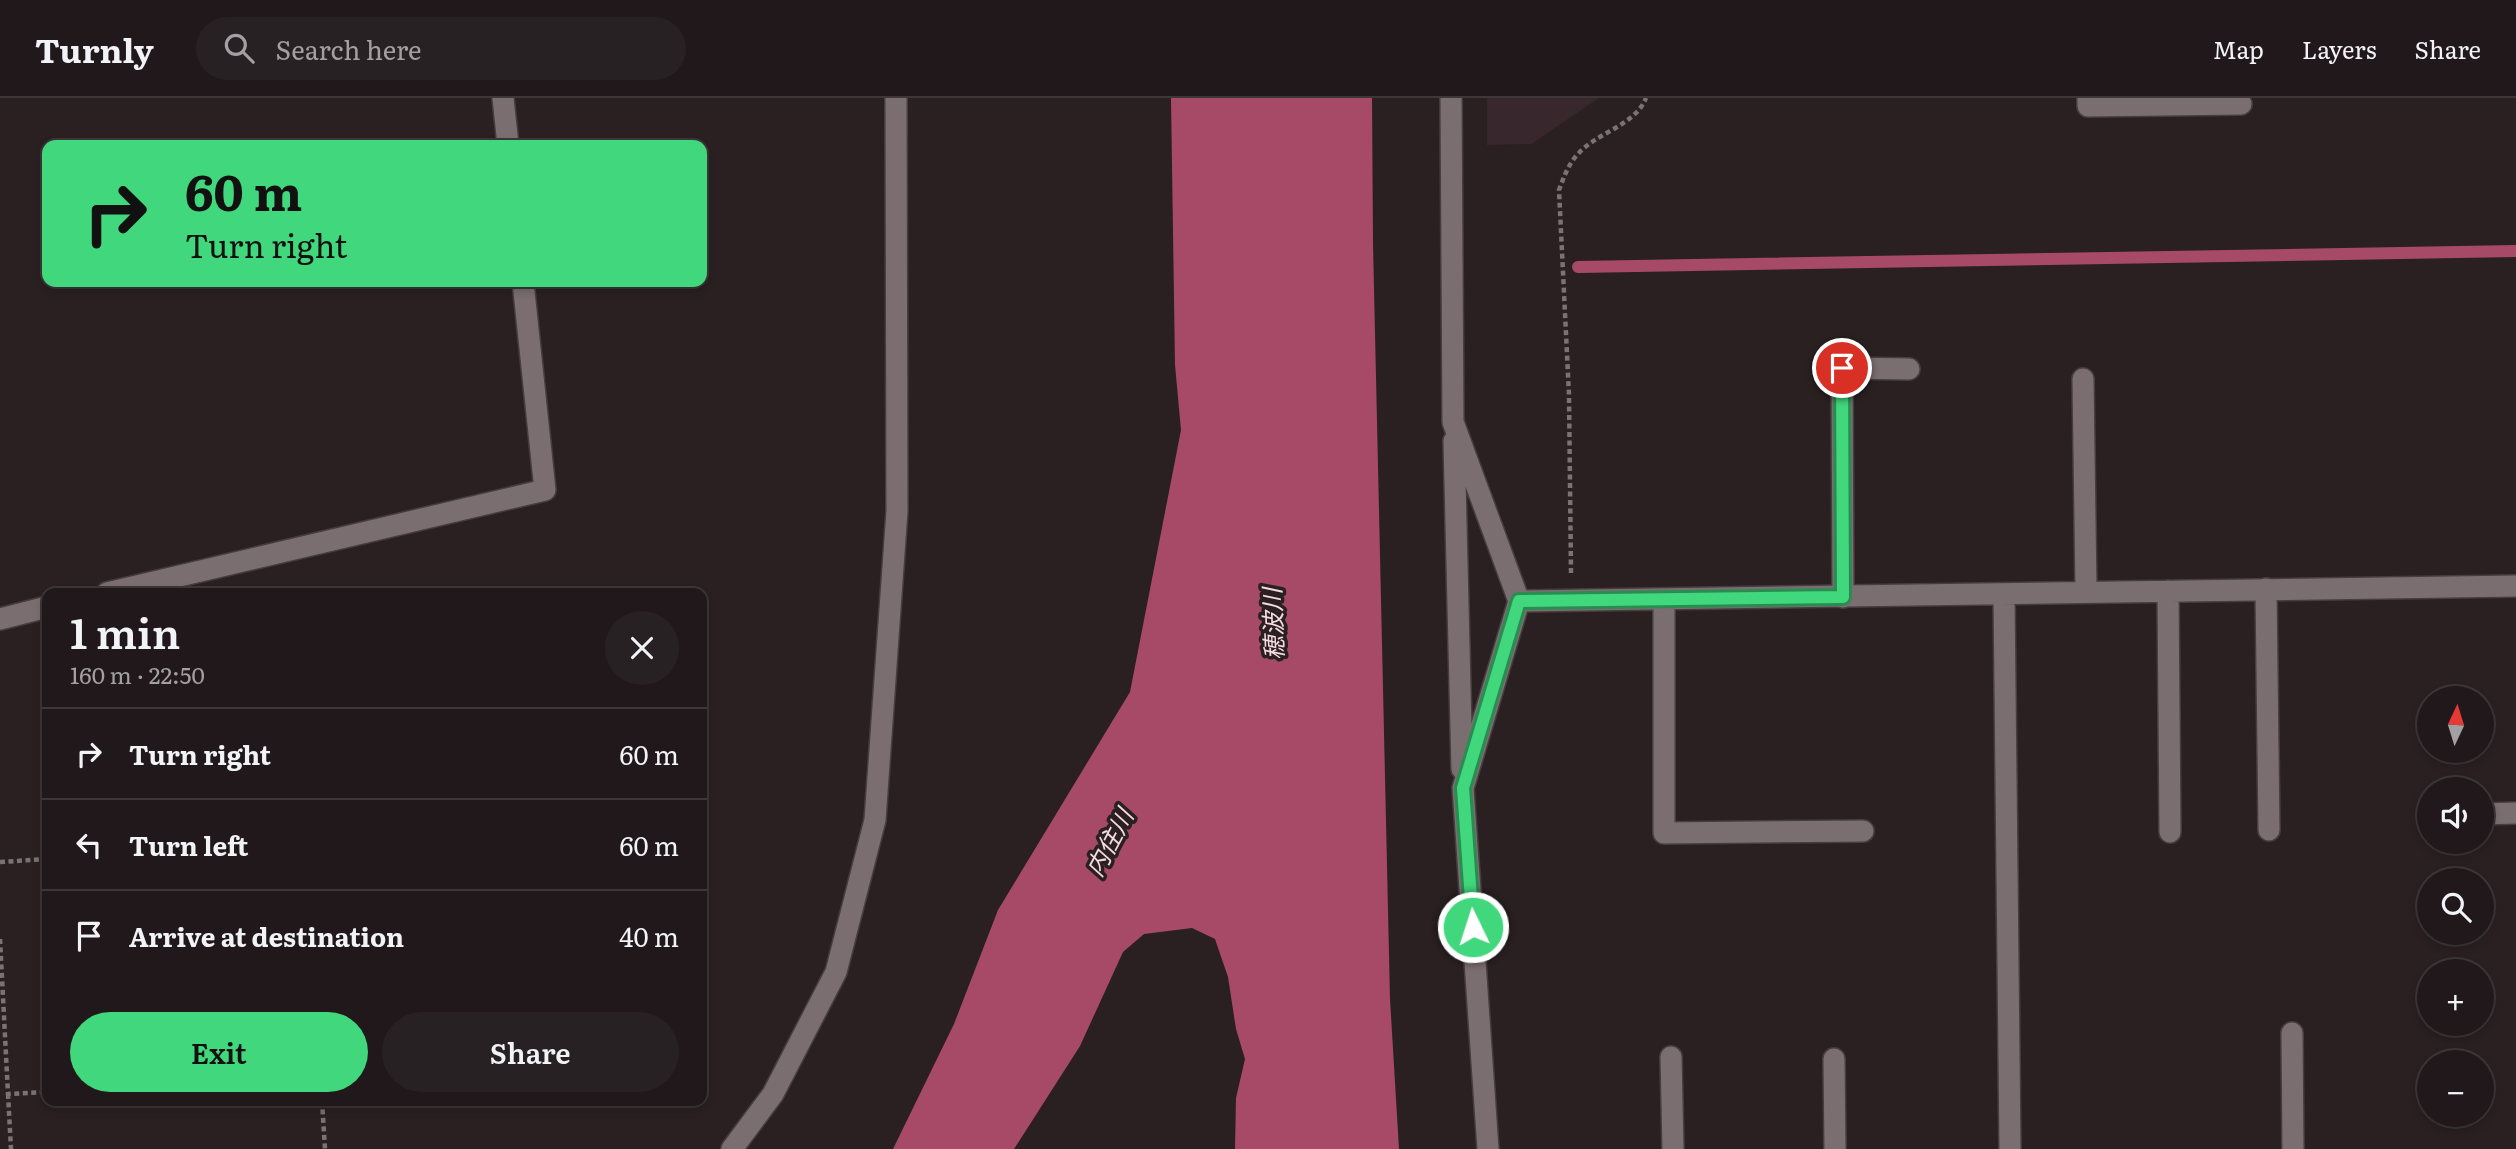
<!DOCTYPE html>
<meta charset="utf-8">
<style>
body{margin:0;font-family:Literata,"Noto Sans JP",serif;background:#282123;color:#f1f3f6;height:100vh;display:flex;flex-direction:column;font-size:26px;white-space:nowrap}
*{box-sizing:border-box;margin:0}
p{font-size:23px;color:#a2a0a2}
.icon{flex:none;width:38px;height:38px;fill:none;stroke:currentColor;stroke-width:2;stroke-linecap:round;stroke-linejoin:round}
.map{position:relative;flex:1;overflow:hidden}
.panel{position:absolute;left:42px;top:490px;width:665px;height:518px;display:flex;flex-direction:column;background:#20181a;border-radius:14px;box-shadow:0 4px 10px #0003,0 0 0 2px #3d3739}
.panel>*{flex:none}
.banner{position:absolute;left:42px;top:42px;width:665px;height:147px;border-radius:14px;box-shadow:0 4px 10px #0003,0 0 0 2px #3d3739;background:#41d77c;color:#111;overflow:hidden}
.needle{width:46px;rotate:4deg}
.fabs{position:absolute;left:2417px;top:588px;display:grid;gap:14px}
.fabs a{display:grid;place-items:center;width:77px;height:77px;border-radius:50%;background:#20181a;box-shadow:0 4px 10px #0003,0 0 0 2px #3d3739;font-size:35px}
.pin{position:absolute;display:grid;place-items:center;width:60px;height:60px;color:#fff;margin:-30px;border:4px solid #fff;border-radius:50%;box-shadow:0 2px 7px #0007}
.me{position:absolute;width:77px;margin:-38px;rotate:356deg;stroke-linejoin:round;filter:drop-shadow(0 0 5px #0008)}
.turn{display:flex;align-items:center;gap:24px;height:147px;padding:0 28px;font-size:32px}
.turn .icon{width:91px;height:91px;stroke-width:2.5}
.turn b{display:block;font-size:49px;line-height:60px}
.round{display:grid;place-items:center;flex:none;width:74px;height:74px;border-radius:37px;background:#282123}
.head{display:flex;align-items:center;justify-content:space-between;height:119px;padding:0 28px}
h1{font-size:42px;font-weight:600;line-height:52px}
.action{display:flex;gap:14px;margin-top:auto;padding:14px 28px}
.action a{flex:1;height:80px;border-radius:42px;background:#41d77c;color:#111;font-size:28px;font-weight:600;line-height:80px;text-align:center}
.action a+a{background:#282123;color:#f1f3f6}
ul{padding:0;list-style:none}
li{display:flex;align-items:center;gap:21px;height:91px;padding:0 28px;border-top:2px solid #3d3739}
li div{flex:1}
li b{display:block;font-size:26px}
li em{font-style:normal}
header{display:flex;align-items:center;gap:42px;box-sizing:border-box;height:98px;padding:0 35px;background:#20181a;border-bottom:2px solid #3d3739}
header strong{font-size:33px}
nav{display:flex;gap:38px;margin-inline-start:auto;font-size:24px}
.search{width:490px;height:63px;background:#282123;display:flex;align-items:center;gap:18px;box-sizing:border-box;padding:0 24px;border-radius:38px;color:#a2a0a2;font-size:26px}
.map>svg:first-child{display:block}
.built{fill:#38272c}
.water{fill:#a74a68}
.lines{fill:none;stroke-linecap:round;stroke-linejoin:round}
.stream{stroke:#a74a68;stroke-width:12}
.minor-casing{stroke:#453d3f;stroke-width:24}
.path{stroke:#7a7273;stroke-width:4.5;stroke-dasharray:5 3.5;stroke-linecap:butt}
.minor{stroke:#7b6e71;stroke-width:21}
.route-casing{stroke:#2a8c51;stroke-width:18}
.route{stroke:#41d77c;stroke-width:12}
.labels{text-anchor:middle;stroke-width:7;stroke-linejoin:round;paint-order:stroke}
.water-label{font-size:24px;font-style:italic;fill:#f6dbe1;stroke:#2a2022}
</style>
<header>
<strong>Turnly</strong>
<div class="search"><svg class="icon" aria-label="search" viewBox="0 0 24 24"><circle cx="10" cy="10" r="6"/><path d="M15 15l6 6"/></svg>Search here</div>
<nav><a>Map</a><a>Layers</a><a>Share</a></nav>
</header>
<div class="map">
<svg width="2516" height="1051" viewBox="0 0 2516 1051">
<rect width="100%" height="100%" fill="#2a2022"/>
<path class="built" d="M1487,0H1599L1531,46L1487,47Z"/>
<path class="water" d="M1171,0H1372L1373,146L1390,901L1399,1051H1235L1236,1000L1245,961L1236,931L1228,879L1215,841L1192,830L1144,836L1123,854L1080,948L1014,1051H893L954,926L998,812L1130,594L1181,332L1175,267Z"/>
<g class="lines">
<path class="stream" d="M1578,169L2516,153"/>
<defs>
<path id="minor" d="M503,0L508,47
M1451,0L1453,324L1519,503L1463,690L1488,1051
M2088,0V8L2241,6
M2083,281L2086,493
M1454,343L1462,671
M2266,491L2269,732
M2168,493L2170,734
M107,495L545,392L523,184
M2004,496L2010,1051
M1843,499L1842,270L1909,271
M1519,503L2516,488
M1664,503V735L1863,733
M0,521L47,509
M2482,716L2516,715
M2292,935L2293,1051
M1671,959L1673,1051
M1834,961L1835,1051
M732,1051L773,996L836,874L875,722L897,413L896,0"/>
</defs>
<use href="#minor" class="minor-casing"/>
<path class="path" d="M1571,475L1569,297L1559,92C1564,79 1568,67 1577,57C1595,35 1635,28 1646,0
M0,764L47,761
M0,841L8,996L47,994
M8,996L11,1051
M322,1003L325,1051"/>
<use href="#minor" class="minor"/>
</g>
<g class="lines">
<defs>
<path id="route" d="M1473,829L1463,690L1519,503L1843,499L1842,270"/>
</defs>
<use href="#route" class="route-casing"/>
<use href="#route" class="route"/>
</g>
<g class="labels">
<g class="water-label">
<text transform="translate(1274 526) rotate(-92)" y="8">穂波川</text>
<text transform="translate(1110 745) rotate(-62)" y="8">内住川</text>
</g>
</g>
</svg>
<div class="fabs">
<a><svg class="needle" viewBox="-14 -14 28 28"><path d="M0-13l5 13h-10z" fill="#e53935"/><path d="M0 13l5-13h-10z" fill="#a2a0a2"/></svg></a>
<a><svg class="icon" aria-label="sound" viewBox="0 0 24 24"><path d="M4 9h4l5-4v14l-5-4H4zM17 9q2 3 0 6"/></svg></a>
<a><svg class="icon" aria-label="search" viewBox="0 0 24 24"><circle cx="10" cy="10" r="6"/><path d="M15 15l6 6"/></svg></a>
<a>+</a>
<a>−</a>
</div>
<div class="pin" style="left:1842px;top:270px;background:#d93025"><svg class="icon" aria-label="arrive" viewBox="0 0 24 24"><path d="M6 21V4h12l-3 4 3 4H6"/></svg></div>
<svg class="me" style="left:1473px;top:829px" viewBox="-20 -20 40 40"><circle r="17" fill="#41d77c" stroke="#fff" stroke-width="3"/><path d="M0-11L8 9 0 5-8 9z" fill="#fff"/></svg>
<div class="banner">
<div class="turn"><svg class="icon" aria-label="right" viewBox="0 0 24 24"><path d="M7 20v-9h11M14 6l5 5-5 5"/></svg><div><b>60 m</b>Turn right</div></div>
</div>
<section class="panel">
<div class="head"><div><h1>1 min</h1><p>160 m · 22:50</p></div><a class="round"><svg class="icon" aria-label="close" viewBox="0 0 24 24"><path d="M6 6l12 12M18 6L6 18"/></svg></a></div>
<ul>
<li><svg class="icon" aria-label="right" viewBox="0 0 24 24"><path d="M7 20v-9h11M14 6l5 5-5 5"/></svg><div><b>Turn right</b></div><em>60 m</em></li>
<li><svg class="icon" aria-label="left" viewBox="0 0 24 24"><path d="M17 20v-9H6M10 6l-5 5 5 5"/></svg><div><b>Turn left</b></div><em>60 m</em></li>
<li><svg class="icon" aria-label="arrive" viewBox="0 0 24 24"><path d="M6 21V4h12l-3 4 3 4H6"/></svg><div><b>Arrive at destination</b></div><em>40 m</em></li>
</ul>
<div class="action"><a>Exit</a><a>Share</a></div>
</section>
</div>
